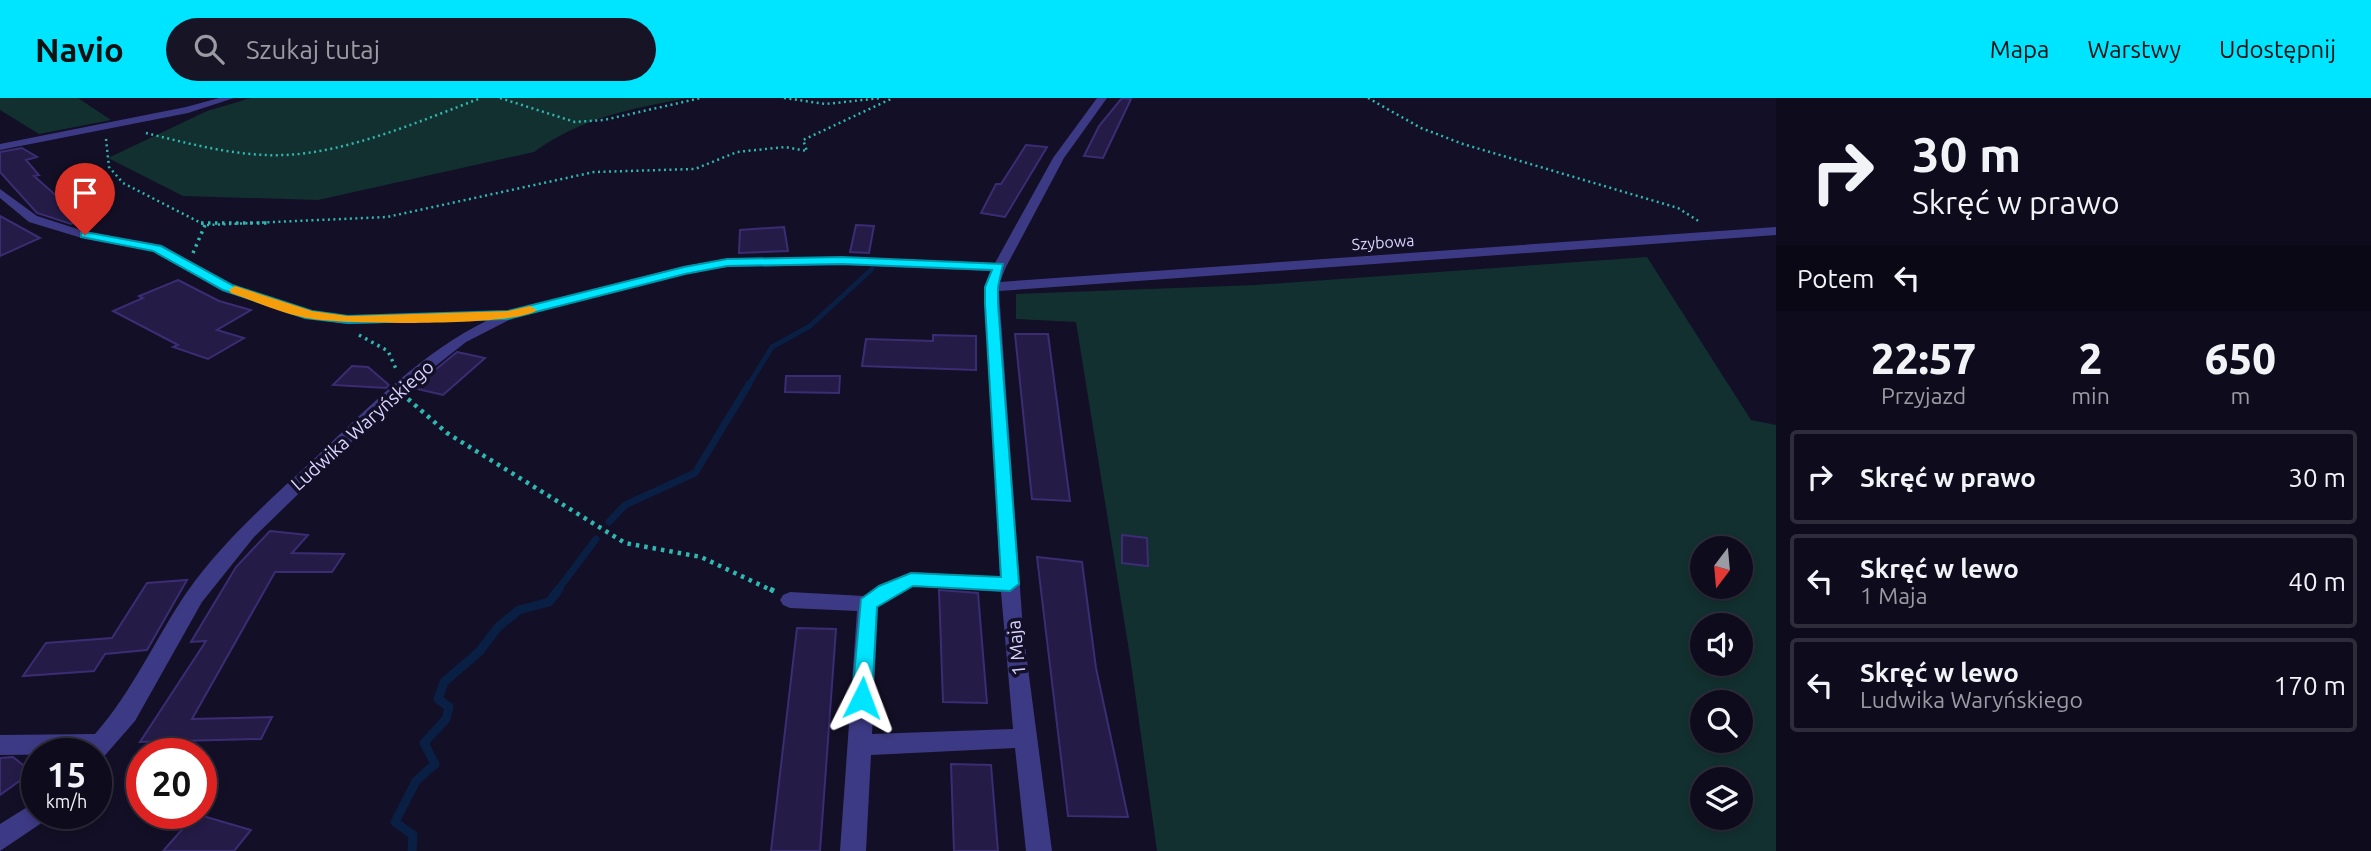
<!DOCTYPE html>
<html lang="pl">
<meta charset="utf-8">
<style>
body{margin:0;font-family:Ubuntu,sans-serif;background:#171425;color:#f1f3f6;height:100vh;display:flex;flex-direction:column;font-size:26px;white-space:nowrap}
*{box-sizing:border-box;margin:0}
p{font-size:23px;color:#9b9ba3}
.icon{flex:none;width:38px;height:38px;fill:none;stroke:currentColor;stroke-width:2;stroke-linecap:round;stroke-linejoin:round}
.map{position:relative;flex:1;overflow:hidden}
.sheet{display:flex;flex-direction:column;background:#0e0b1c;width:595px}
.sheet>*{flex:none}
.banner{background:#0e0b1c;color:#f1f3f6;overflow:hidden}
.needle{width:46px;rotate:196deg}
.buttons{position:absolute;left:1690px;top:438px;display:grid;gap:14px}
.buttons a{display:grid;place-items:center;width:63px;height:63px;border-radius:50%;background:#0e0b1c;box-shadow:0 4px 10px #0003,0 0 0 2px #2e2b3b;font-size:35px}
.speed{position:absolute;left:21px;top:640px;display:flex;gap:14px;font-size:35px;font-weight:700;text-align:center}
.speed>*{display:grid;place-content:center;width:91px;height:91px;border-radius:50%;background:#0e0b1c;box-shadow:0 4px 10px #0003,0 0 0 2px #2e2b3b;line-height:1}
.speed small{font-size:18px;font-weight:400}
.speed .limit{border:10px solid #d22;background:#fff;color:#111}
.pin{position:absolute;display:grid;place-items:center;width:60px;height:60px;color:#fff;margin:-72px -30px;border-radius:50% 50% 50% 0;rotate:-45deg;box-shadow:0 0 7px #0007}
.pin .icon{rotate:45deg}
.me{position:absolute;width:77px;margin:-38px;rotate:3deg;stroke-linejoin:round;filter:drop-shadow(0 0 5px #0008)}
.turn{display:flex;align-items:center;gap:24px;height:147px;padding:0 21px;font-size:32px}
.turn .icon{width:91px;height:91px;stroke-width:2.5}
.turn b{display:block;font-size:49px;line-height:60px}
.then{display:flex;align-items:center;height:66px;padding:0 21px;background:#0003;gap:14px;font-size:26px}
.eta{display:flex;justify-content:space-evenly;align-items:center;height:119px;text-align:center}
.eta b{font-size:42px;font-weight:800;line-height:49px}
ul{padding:0;list-style:none}
li{display:flex;align-items:center;gap:21px;height:94px;margin:0 14px 10px;padding:0 7px;border:4px solid #2e2b3b;border-radius:7px}
li div{flex:1}
li b{display:block;font-size:26px}
li em{font-style:normal}
header{display:flex;align-items:center;gap:42px;box-sizing:border-box;height:98px;padding:0 35px;background:#00e5ff;color:#111}
header strong{font-size:33px}
nav{display:flex;gap:38px;margin-inline-start:auto;font-size:24px}
.search{width:490px;height:63px;background:#171425;display:flex;align-items:center;gap:18px;box-sizing:border-box;padding:0 24px;border-radius:38px;color:#9b9ba3;font-size:26px}
main{display:flex;flex:1;min-height:0}
.map>svg:first-child{display:block}
.green{fill:#12302f;fill-rule:evenodd}
.lines{fill:none;stroke-linecap:round;stroke-linejoin:round}
.stream-far2{stroke:#0a1f44;stroke-width:5}
.stream-far1{stroke:#0a1f44;stroke-width:7}
.stream{stroke:#0a1f44;stroke-width:9}
.building{fill:#241b47;stroke:#3b2d73;stroke-width:2}
.path-far3{stroke:#2fb8b0;stroke-width:2.5;stroke-dasharray:2 3.5;stroke-linecap:butt}
.path-far2{stroke:#2fb8b0;stroke-width:3.5;stroke-dasharray:2.5 4.5;stroke-linecap:butt}
.path-far1{stroke:#2fb8b0;stroke-width:4.5;stroke-dasharray:3.5 5;stroke-linecap:butt}
.path{stroke:#2fb8b0;stroke-width:5;stroke-dasharray:4.5 7;stroke-linecap:butt}
.minor{fill:#3d3a85;fill-rule:evenodd}
.route{fill:#00e5ff;stroke:#0095a6;stroke-width:2}
.slow{fill:#f59e0b}
.labels{text-anchor:middle;stroke-width:7;stroke-linejoin:round;paint-order:stroke}
.far-street-label{font-size:16px;fill:#d9d4ff;stroke:#130f26}
.street-label{font-size:19px;fill:#d9d4ff;stroke:#130f26}
</style>
<header>
<strong>Navio</strong>
<div class="search"><svg class="icon" aria-label="search" viewBox="0 0 24 24"><circle cx="10" cy="10" r="6"/><path d="M15 15l6 6"/></svg>Szukaj tutaj</div>
<nav><a>Mapa</a><a>Warstwy</a><a>Udostępnij</a></nav>
</header>
<main>
<div class="map">
<svg width="1776" height="753" viewBox="0 0 1776 753">
<rect width="100%" height="100%" fill="#130f26"/>
<path class="green" d="M0,0H78L111,22L39,36L0,12Z
M251,0H688C630,11 583,19 534,54L318,102L183,98L108,60L207,13Z
M1647,159L1751,322L1776,327V753H1157L1131,565L1076,224L1016,221V196L1255,187ZM1703,450H1741V488H1703ZM1703,527H1741V565H1703ZM1703,604H1741V642H1703ZM1703,681H1741V719H1703Z"/>
<g class="lines">
<path class="stream-far2" d="M748,288L772,249L810,228L872,171"/>
<path class="stream-far1" d="M609,424L625,407L695,375L749,286
M557,493L596,441"/>
<path class="stream" d="M412,753L413,737L395,724L416,683L435,666L424,645L446,621L449,609L438,601L444,584L480,553L498,529L519,512L549,504L559,491"/>
</g>
<path class="building" d="M1122,0L1131,1L1103,60L1084,58L1099,28Z
M1026,47L1047,49L1005,119L981,115L996,86H1001Z
M22,50L37,59L26,62L39,77L34,78L61,102L91,117L71,126L37,115L0,74V54Z
M0,118L40,140L0,158Z
M856,127L874,128L869,155L850,154Z
M784,129L788,153L739,155L740,132Z
M178,182L219,203L251,212L217,232L244,240L208,261L173,249L178,247L113,213L143,200L139,198Z
M1015,236H1048L1070,403L1032,401Z
M933,237L976,238V272L862,268L866,241L933,243Z
M457,254L485,260L443,297L413,290Z
M352,268L368,269L389,287L386,290L333,287Z
M786,278H840L839,295L785,294Z
M270,433L308,437L292,455L344,456L332,474H275L192,621L272,619L261,641L140,644L206,543L191,544L236,469Z
M1122,437L1147,440L1148,468L1122,465Z
M1037,459L1082,464L1096,570L1128,719L1068,718Z
M187,482L147,552L105,556L94,573L23,578L46,545L112,540L147,485Z
M939,492L978,495L987,605L943,604Z
M797,530L836,531L820,753H771Z
M13,659L32,674L0,697V660Z
M951,666L991,667L998,753H954Z
M196,716L251,732L234,753H163Z"/>
<g class="lines">
<path class="path-far3" d="M500,0L575,24L604,22L701,0
M784,0L826,6L881,0
M1368,0L1421,30L1463,46L1678,110L1700,124
M146,35C190,46 239,59 284,57C347,55 423,22 481,0
M106,41L109,69L123,85L205,127
M207,127L387,119L594,74L695,71L737,54L785,49L807,53L803,42L893,0"/>
<path class="path-far2" d="M201,125H271
M193,155L205,127
M359,237L388,253L396,271"/>
<path class="path-far1" d="M408,301L447,335L625,445L701,459L773,493"/>
<path class="path" d="M770,491L776,494"/>
<path class="minor" d="M219,0H234L188,15L0,52V46L186,9Z
M1097,0H1107L1064,60L1006,169L1000,184L1776,129V137L999,193L1023,532L1052,753H1026L1015,650L871,657L866,753H840L857,513L790,510L783,507L780,502L783,497L790,494L864,498L879,488L911,474L1000,479L985,189L991,173L842,167L728,169L684,176L513,220L466,244L405,292L254,439L202,504L135,623L100,663L96,665V656L0,657V637L95,636C133,593 155,541 187,494C223,443 270,402 315,360C369,309 421,255 488,222L348,226L305,220L222,193L153,153L85,141L29,124L0,100V91L37,118L87,134L162,147L232,187L312,213L348,218L504,214L684,168L728,161L842,159L995,165L1053,60ZM913,488L1001,494L1013,631L872,636L878,509Z
M37,703V716H48L46,722L0,753V726Z"/>
</g>
<path class="route" d="M85,134L161,148L232,187L312,213L348,218L508,213L684,169L727,161L842,159L1003,166L998,189V206L1019,486L1010,493L913,488L877,509L872,600L870,606L862,608L855,606L852,600L861,501L879,488L911,475L1001,479L985,206V189L992,172L842,166L727,168L685,176L508,221L348,225L305,220L223,192L153,153L81,139V135Z"/>
<path class="slow" d="M235,188L312,213L348,218L508,213L530,208L537,212C516,229 345,226 313,221C285,217 257,204 231,195L229,192Z"/>
<g class="labels">
<g class="far-street-label">
<text transform="translate(1383 144) rotate(-4)" y="6">Szybowa</text>
</g>
<g class="street-label">
<text transform="translate(362 327) rotate(-42)" y="7">Ludwika Waryńskiego</text>
<text transform="translate(1016 550) rotate(-96)" y="7">1 Maja</text>
</g>
</g>
</svg>
<div class="buttons">
<a><svg class="needle" viewBox="-14 -14 28 28"><path d="M0-13l5 13h-10z" fill="#e53935"/><path d="M0 13l5-13h-10z" fill="#9b9ba3"/></svg></a>
<a><svg class="icon" aria-label="sound" viewBox="0 0 24 24"><path d="M4 9h4l5-4v14l-5-4H4zM17 9q2 3 0 6"/></svg></a>
<a><svg class="icon" aria-label="search" viewBox="0 0 24 24"><circle cx="10" cy="10" r="6"/><path d="M15 15l6 6"/></svg></a>
<a><svg class="icon" aria-label="layers" viewBox="0 0 24 24"><path d="M12 4l9 5-9 5-9-5zM3 14l9 5 9-5"/></svg></a>
</div>
<div class="speed"><div>15<small>km/h</small></div><div class="limit">20</div></div>
<div class="pin" style="left:85px;top:137px;background:#d93025"><svg class="icon" aria-label="arrive" viewBox="0 0 24 24"><path d="M6 21V4h12l-3 4 3 4H6"/></svg></div>
<svg class="me" style="left:862px;top:600px" viewBox="-20 -20 40 40"><path d="M0-17L14 15 0 8-14 15z" fill="#00e5ff" stroke="#fff" stroke-width="4"/></svg>
</div>
<section class="sheet">
<div class="banner">
<div class="turn"><svg class="icon" aria-label="right" viewBox="0 0 24 24"><path d="M7 20v-9h11M14 6l5 5-5 5"/></svg><div><b>30 m</b>Skręć w prawo</div></div>
<div class="then">Potem<svg class="icon" aria-label="left" viewBox="0 0 24 24"><path d="M17 20v-9H6M10 6l-5 5 5 5"/></svg></div>
</div>
<div class="eta">
<div><b>22:57</b><p>Przyjazd</p></div>
<div><b>2</b><p>min</p></div>
<div><b>650</b><p>m</p></div>
</div>
<ul>
<li><svg class="icon" aria-label="right" viewBox="0 0 24 24"><path d="M7 20v-9h11M14 6l5 5-5 5"/></svg><div><b>Skręć w prawo</b></div><em>30 m</em></li>
<li><svg class="icon" aria-label="left" viewBox="0 0 24 24"><path d="M17 20v-9H6M10 6l-5 5 5 5"/></svg><div><b>Skręć w lewo</b><p>1 Maja</p></div><em>40 m</em></li>
<li><svg class="icon" aria-label="left" viewBox="0 0 24 24"><path d="M17 20v-9H6M10 6l-5 5 5 5"/></svg><div><b>Skręć w lewo</b><p>Ludwika Waryńskiego</p></div><em>170 m</em></li>
</ul>
</section>
</main>
